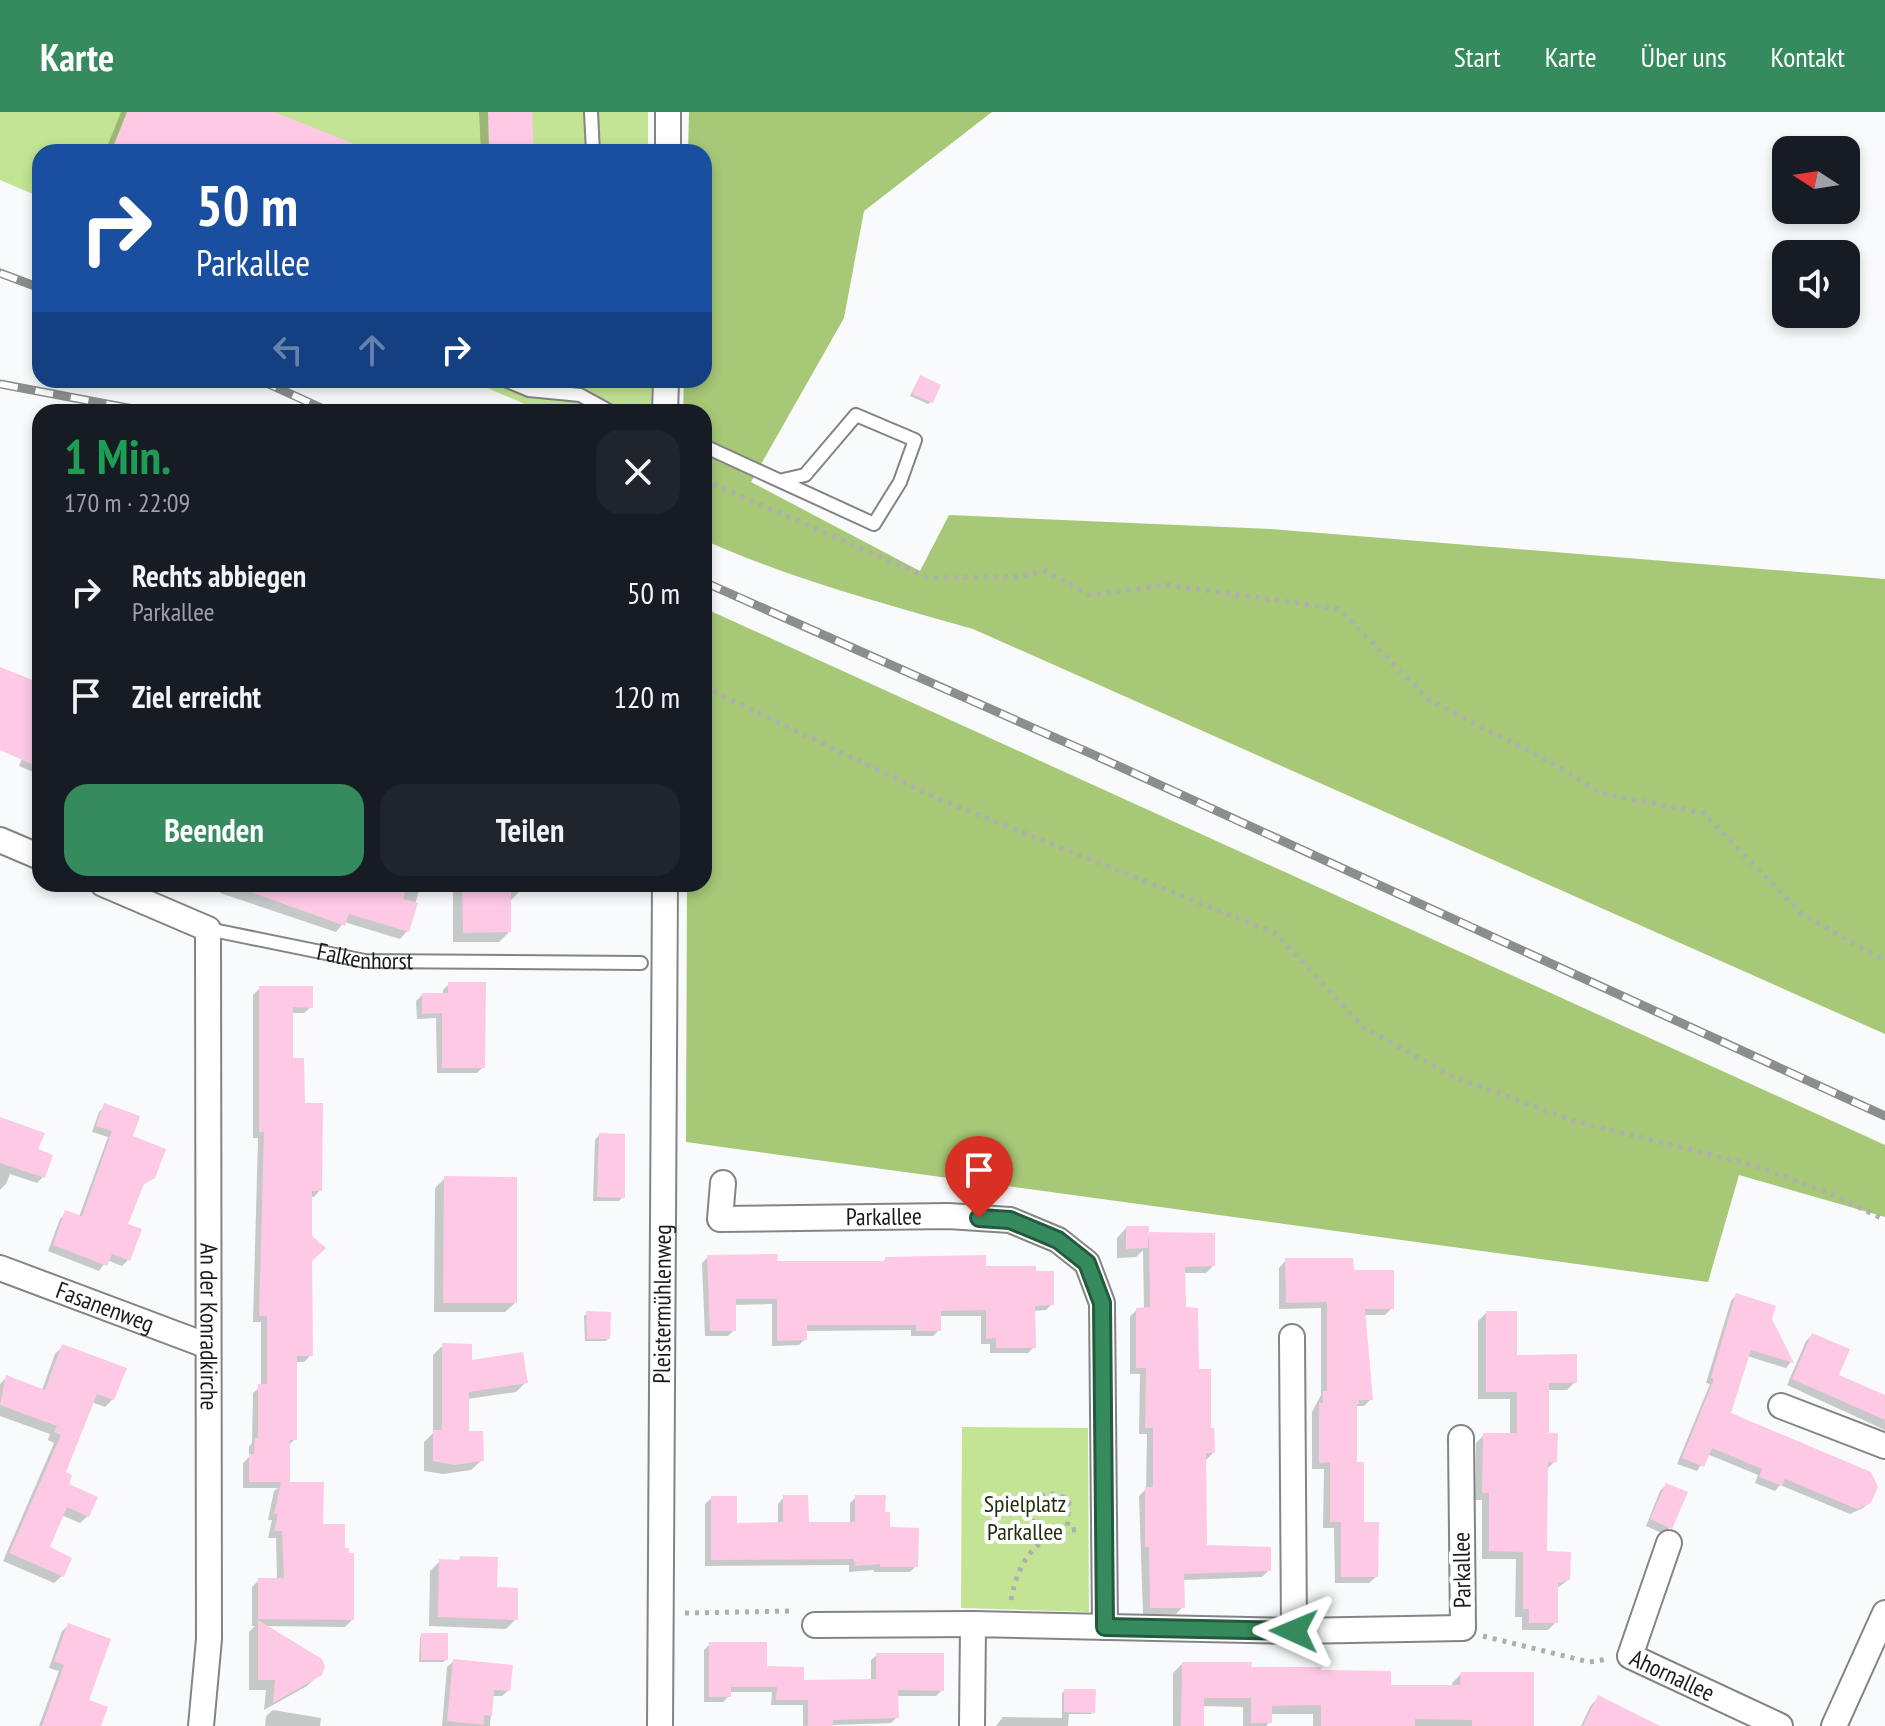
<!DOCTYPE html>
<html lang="de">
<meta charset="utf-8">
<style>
body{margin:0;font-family:"PT Sans Narrow",sans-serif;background:#20242c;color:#f1f3f6;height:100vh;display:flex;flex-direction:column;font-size:30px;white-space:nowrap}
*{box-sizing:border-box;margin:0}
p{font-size:26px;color:#9ea1a6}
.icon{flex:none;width:44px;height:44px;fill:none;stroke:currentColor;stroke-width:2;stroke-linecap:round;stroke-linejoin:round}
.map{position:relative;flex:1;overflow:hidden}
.drawer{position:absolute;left:32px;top:292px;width:680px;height:488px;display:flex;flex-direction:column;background:#171b24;border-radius:24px;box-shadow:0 4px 12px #0003}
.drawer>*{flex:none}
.top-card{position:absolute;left:32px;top:32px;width:680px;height:244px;border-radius:24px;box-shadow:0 4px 12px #0003;background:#1a4fa0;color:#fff;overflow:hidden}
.needle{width:52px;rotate:282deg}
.buttons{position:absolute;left:1772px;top:24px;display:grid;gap:16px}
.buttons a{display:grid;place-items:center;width:88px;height:88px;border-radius:16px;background:#171b24;box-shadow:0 4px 12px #0003;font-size:40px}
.pin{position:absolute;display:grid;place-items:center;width:68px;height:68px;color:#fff;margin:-82px -34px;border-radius:50% 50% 50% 0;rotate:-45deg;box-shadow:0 0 8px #0007}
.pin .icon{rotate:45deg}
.me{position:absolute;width:88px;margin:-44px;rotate:271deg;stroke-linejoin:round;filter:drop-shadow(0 0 6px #0008)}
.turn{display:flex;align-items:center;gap:28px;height:168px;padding:0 32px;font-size:36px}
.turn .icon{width:104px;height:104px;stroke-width:2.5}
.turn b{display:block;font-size:56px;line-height:68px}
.lanes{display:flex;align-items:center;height:76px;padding:0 32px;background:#0003;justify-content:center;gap:40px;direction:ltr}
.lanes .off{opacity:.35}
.round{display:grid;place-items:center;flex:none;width:84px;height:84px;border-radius:24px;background:#20242c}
.headline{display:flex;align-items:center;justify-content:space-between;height:136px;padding:0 32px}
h1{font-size:48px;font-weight:700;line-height:60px;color:#1e9e55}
.cta{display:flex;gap:16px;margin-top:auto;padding:16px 32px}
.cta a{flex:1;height:92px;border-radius:24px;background:#368b5e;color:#fff;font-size:32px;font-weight:700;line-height:92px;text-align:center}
.cta a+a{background:#20242c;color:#f1f3f6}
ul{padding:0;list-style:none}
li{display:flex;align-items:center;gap:24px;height:104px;padding:0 32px}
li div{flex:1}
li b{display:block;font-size:30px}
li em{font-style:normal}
header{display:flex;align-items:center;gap:48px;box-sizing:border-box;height:112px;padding:0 40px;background:#368b5e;color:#fff}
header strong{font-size:38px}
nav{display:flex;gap:44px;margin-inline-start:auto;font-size:28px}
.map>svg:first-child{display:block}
.green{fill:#c3e494}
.forest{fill:#a7c877}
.shadow{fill:#0003}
.building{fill:#fdc9e4}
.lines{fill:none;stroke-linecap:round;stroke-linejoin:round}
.lane-casing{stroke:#838485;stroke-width:16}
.street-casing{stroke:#838485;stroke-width:28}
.path{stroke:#aeafb0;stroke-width:5;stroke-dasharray:4 6;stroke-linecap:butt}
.lane{stroke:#fff;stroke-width:12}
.street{stroke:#fff;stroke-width:24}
.rail-casing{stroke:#8c8d8d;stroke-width:9}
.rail{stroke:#fff;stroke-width:6;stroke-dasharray:18;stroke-linecap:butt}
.route-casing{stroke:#235a3d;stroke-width:20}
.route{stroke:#368b5e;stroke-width:14}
.labels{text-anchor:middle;stroke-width:8;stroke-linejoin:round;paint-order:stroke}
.street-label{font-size:24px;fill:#1a1b1b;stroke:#fff}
.park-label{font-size:24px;fill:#222f0c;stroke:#fff}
</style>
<header>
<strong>Karte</strong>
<nav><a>Start</a><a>Karte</a><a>Über uns</a><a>Kontakt</a></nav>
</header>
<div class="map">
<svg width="1885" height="1614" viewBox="0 0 1885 1614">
<rect width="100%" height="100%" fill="#f9fafb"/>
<path class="green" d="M0,0H648V40H40V85L0,68Z
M469,268H651L652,300H543Z
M962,1315L1088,1316L1089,1500L961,1496Z"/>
<path class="forest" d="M689,0H992L864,99L844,206L751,370L920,459L949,403L1271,417L1885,467V922L973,517C882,491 791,467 704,428V300H683L684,268H704V40H688Z
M704,496L1885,1033V1105L1739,1063L1708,1170L686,1030L687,772H704Z"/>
<path class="shadow" d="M121,0H268L344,30L341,40H105Z
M479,0H530L532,40H481Z
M918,268L931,290L928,292L910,284Z
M0,558L40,575V663L19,654L25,639L0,629Z
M40,675V696L32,693Z
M224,772H421L407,819L400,827L344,810L336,820L220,781Z
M453,772H520V779L510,789L509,820L499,830H453Z
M449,872L483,955L477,961H437L436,906L417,907L416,889L422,883H443V878Z
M260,876L311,895L304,901H291V948L320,1078L314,1085H310L311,1243L304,1250H295V1327L288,1334V1369L321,1414L352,1508L345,1515L264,1514L318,1563L307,1574L264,1598L266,1578H249V1520L255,1514H252V1475L259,1468H277L276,1426H268L272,1408H268L274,1379L278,1376H243V1351L249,1345V1335L252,1331L253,1281L261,1274V1210H253L258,1026H253V883Z
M105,994L130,1026L154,1065L140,1075L126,1113L128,1148L122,1154L107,1148L99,1159L48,1139L60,1107L66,1101L79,1105L108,1025L92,1020L99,1000Z
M0,1011L36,1039L43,1065L37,1071L10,1062L6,1072L0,1078Z
M599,1023L623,1085L619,1089H593L595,1028Z
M445,1066L515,1191L505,1200H434L435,1076Z
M1126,1116L1147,1126L1150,1122L1213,1154L1206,1161H1184V1197L1213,1341L1206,1348L1205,1435L1269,1458L1262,1465L1183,1468V1495L1176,1502H1143L1139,1384L1146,1377L1147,1322H1139L1140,1262H1130V1204L1137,1198L1144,1197L1143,1138L1136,1145L1117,1146V1126Z
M708,1145L775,1151H881L886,1147L1035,1161L1052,1192L1046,1198L1033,1199L1034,1235L1028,1241H990V1232H981V1204H939V1218L933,1224H911V1218L805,1219V1227L799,1233L772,1234V1192L734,1193V1218L728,1224H705L702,1151Z
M1286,1148L1352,1160L1392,1196L1385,1203H1364L1371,1287L1364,1294H1355V1352L1362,1412L1377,1464L1369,1471H1335L1334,1416H1323L1324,1357H1312V1300L1321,1283V1196L1279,1197V1156Z
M1736,1183L1769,1207L1791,1250L1786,1256L1747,1244L1728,1302L1870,1390L1863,1396L1850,1402L1780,1373L1775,1379L1755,1371L1758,1363L1707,1342L1697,1359L1677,1352L1710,1272L1706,1271L1731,1189Z
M587,1201L608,1227L606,1229H585L584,1204Z
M1486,1201L1515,1245L1575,1270L1567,1278H1547V1323L1555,1349L1546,1358L1545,1441L1568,1468L1556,1477V1510L1548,1518H1522V1505H1515L1516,1447H1482V1388H1475L1476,1331L1484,1323H1510V1287H1478V1209Z
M1812,1223L1836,1264L1885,1285V1318L1787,1273L1806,1229Z
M443,1233L470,1250L526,1270L516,1280L467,1287V1321L482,1348L471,1358L443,1362L424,1359V1330L433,1321V1243Z
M63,1234L113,1287L105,1295L91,1290L63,1361L66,1373L88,1404L80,1411L61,1403L48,1436L62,1464L54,1471L3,1449L54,1331L48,1328L50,1322L0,1304V1272L7,1265L42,1278L55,1242Z
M1666,1373L1670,1415L1664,1422L1646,1414L1660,1379Z
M784,1385L807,1412H850V1391L856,1385L888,1417L916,1454L910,1460H874V1458L849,1460V1453L705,1454V1392L712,1386L735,1413L778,1412V1392Z
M461,1446L495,1477L516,1507L506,1517L429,1514L430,1459L440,1449L457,1450Z
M69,1513L86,1589L99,1614H39L59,1559L49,1556L62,1519Z
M422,1523L446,1548L443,1550H419L420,1526Z
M710,1532L802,1570L871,1569V1548L877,1543L942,1578L936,1584H896L897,1605L891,1611L803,1614V1593H771L772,1580H729V1584L723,1590H704V1538Z
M454,1549L509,1578L502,1584H492L490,1614H442L447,1555Z
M1182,1552L1319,1560L1389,1575H1452V1571L1461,1562L1532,1614H1313V1602H1270V1610L1266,1614H1243V1595L1202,1594V1614H1173V1561Z
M1065,1579L1093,1600L1091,1602H1069L1068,1614H996L1003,1605L1062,1606V1581Z
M1598,1586L1651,1614H1581L1591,1593Z
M273,1598L321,1606L320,1614H265L266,1604Z"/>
<path class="building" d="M127,0H274L372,39L111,40Z
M488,0H532L534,40H489Z
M920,263L941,273L933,291L912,282Z
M0,555L40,571V656L0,638Z
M238,772H408L403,787L418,791L409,820L349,802L345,814L237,775Z
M462,772H511V820L463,821Z
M448,870H486L485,956H442V901L422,902V881H448Z
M259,874H313V896L293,895V946H304L305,991H323L322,1079H312V1124L326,1136L312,1149L313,1244H297V1328H290V1370H249V1342H254L255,1326H258V1272H267V1204H259L264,1020H259Z
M104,991L140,1004L133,1024L166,1037L155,1066L144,1072L128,1112L142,1117L130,1149L112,1142L107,1154L53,1133L65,1098L82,1104L112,1019L96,1014Z
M0,1005L45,1021L38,1037L53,1043L45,1066L0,1051Z
M599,1021L625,1022V1086L597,1085Z
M444,1064L517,1065V1191H443Z
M1126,1114H1149L1148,1136L1126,1137Z
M1149,1120L1215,1121V1154L1185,1155L1186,1195L1198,1196L1199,1257H1211V1316H1214L1215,1341H1206L1207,1433L1271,1435V1459L1184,1462L1185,1496H1150L1149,1435H1145V1375H1153V1316H1145L1146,1256H1136V1196L1150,1195Z
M778,1142L777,1149H885V1145L986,1143V1154H1036V1159H1054V1193L1035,1194L1036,1236H996V1226L986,1227V1198L941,1199V1219H916V1213H807V1228L777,1229V1187H736V1219H710L707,1143Z
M1285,1146H1353L1354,1158H1394V1197H1365L1373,1288H1359V1292H1357V1350H1364V1410H1379L1378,1465H1341V1410H1330V1350L1319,1351V1291H1323V1279H1327V1190L1286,1191Z
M1736,1181L1776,1194L1772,1207L1794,1251L1751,1238L1731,1301L1871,1360L1878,1375L1871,1391L1857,1397L1785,1367L1782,1374L1759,1365L1762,1357L1712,1336L1704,1355L1682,1346L1714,1267L1711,1266Z
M586,1199L611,1200L610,1227H587Z
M1486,1199H1517V1243L1577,1242V1271H1549V1321H1558L1557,1350H1548L1547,1439L1571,1440L1570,1468L1558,1471V1511H1529V1497H1523V1440L1489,1439V1381H1482L1483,1321H1517V1280H1486Z
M1812,1221L1850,1237L1839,1263L1885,1283V1308L1792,1267Z
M442,1231L472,1232V1248L523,1240L528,1271L469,1280V1319H483L484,1349L454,1353L433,1349V1318H442Z
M62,1232L127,1256L114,1288L97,1282L66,1360L72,1363L69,1372L98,1385L89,1405L67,1395L50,1435L72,1446L64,1465L9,1441L61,1323L54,1320L57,1314L0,1293L6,1263L45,1278Z
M281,1370H324L323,1412H345V1436H349V1441H354V1508L258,1507V1466H284L282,1419H274L278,1402H274Z
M1666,1371L1688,1380L1672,1417L1650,1407Z
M783,1383H808L809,1410H855V1383H886L885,1400H890V1415L919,1416L918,1455H880V1452L855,1454L854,1447L711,1448V1384H737V1411L783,1410Z
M460,1444L498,1445L497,1475L518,1476V1508L438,1505L439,1447L460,1448Z
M258,1508L322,1547L325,1554L322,1563L273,1591L275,1568H258Z
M68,1511L111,1527L89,1588L108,1595L101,1614H42L64,1553L54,1549Z
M421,1521H448V1548H421Z
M709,1530H767V1554L804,1555V1568L876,1567V1541H944V1579L898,1578L899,1606L833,1608V1614H808V1588H776L777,1575H731V1585H709Z
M453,1547L513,1553L510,1579L494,1578L492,1604L484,1603V1613L447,1609Z
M1182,1550H1252L1251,1555H1322L1321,1558L1391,1559V1573H1460L1461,1560H1534V1614H1472V1608L1415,1607V1614H1321V1593L1272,1594V1611H1251V1586H1204V1614H1181Z
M1064,1577H1096L1095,1601L1064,1600Z
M1598,1583L1660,1614H1583Z"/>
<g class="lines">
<defs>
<g id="lane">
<path d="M591,0L593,40"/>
<path d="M505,268L529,278L580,283L611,300"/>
<path d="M704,334L874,412L900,370L915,328L856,303L805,363L783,368"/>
<path id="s1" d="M208,817L365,849L641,851"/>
</g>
<g id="street">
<path d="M668,40V0"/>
<path d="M665,300L666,268"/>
<path d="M0,728L40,745"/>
<path id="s2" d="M103,772L208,817L209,1527L201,1614"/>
<path id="s3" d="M723,1071L720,1107L948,1104L1010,1108L1058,1128L1087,1151L1102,1191L1105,1515"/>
<path id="s4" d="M0,1156L208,1234"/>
<path d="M1292,1225L1294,1519"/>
<path d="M1781,1294L1885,1334"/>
<path id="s5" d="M1669,1431L1630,1544L1780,1614"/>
<path d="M815,1513L973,1512"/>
<path id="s6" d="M660,1614L665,772"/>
<path d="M972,1614L973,1512L1294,1519L1463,1516L1461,1326"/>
<path d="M1834,1614L1885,1501"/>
</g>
</defs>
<use href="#lane" class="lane-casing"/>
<use href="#street" class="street-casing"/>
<path class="path" d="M704,368L929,466L1016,465L1045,459L1090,483L1168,473L1339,497L1429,588L1556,653L1600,681L1703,701L1802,802L1885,849
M704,575L939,687L1275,821L1364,916L1454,965L1574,1009L1753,1053L1834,1083L1885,1108
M1041,1429C1031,1413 1031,1405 1036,1387C1048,1380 1059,1380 1069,1390L1067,1418
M1011,1488C1018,1448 1038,1420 1081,1417
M685,1501L795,1499
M1483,1524L1589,1550L1609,1547"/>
<use href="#lane" class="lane"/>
<use href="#street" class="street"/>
<defs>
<path id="rail" d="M0,161L40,176
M260,268L330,300
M0,272L149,300
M704,470L1092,642L1885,1004"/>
</defs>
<use href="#rail" class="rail-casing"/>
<use href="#rail" class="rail"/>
</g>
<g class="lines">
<defs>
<path id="route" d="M979,1106L1010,1108L1058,1128L1087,1151L1102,1191L1105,1515L1294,1519"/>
</defs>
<use href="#route" class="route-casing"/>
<use href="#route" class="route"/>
</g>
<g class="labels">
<g class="street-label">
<text dy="8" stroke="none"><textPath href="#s1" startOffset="160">Falkenhorst</textPath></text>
<text dy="8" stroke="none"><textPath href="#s3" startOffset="200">Parkallee</textPath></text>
<text dy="8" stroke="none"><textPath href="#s6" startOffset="422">Pleistermühlenweg</textPath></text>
<text dy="8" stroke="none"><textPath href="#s4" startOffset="112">Fasanenweg</textPath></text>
<text dy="8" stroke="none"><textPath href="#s2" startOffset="512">An der Konradkirche</textPath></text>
<text transform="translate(1462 1458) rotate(-91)" y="8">Parkallee</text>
<text dy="8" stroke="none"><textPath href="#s5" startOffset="166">Ahornallee</textPath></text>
</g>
<g class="park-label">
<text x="1025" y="1400">Spielplatz<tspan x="1025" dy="28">Parkallee</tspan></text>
</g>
</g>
</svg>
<div class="buttons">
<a><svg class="needle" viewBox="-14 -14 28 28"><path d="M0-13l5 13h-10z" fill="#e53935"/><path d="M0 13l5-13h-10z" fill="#9ea1a6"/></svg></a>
<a><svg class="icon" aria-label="sound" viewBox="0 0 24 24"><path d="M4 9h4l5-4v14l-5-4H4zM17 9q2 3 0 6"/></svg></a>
</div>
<div class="pin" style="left:979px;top:1106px;background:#d93025"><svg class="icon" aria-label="arrive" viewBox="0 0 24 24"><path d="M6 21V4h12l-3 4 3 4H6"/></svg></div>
<svg class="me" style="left:1294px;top:1519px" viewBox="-20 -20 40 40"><path d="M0-17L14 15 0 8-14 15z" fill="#368b5e" stroke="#fff" stroke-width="4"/></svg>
<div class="top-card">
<div class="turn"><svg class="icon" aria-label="right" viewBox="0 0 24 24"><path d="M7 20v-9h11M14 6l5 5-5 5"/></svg><div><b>50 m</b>Parkallee</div></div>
<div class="lanes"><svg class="icon off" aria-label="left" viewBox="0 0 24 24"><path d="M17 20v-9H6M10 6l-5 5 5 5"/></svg><svg class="icon off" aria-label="ahead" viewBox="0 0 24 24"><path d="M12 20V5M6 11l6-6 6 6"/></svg><svg class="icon" aria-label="right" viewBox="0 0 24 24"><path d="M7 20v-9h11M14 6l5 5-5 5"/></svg></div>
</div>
<section class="drawer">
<div class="headline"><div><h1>1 Min.</h1><p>170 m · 22:09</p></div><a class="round"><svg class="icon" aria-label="close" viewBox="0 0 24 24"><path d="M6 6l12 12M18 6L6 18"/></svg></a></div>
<ul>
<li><svg class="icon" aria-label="right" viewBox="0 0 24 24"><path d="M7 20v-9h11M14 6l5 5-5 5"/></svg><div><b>Rechts abbiegen</b><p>Parkallee</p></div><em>50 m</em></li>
<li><svg class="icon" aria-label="arrive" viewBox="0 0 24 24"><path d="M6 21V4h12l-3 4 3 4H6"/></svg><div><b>Ziel erreicht</b></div><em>120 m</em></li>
</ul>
<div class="cta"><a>Beenden</a><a>Teilen</a></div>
</section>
</div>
